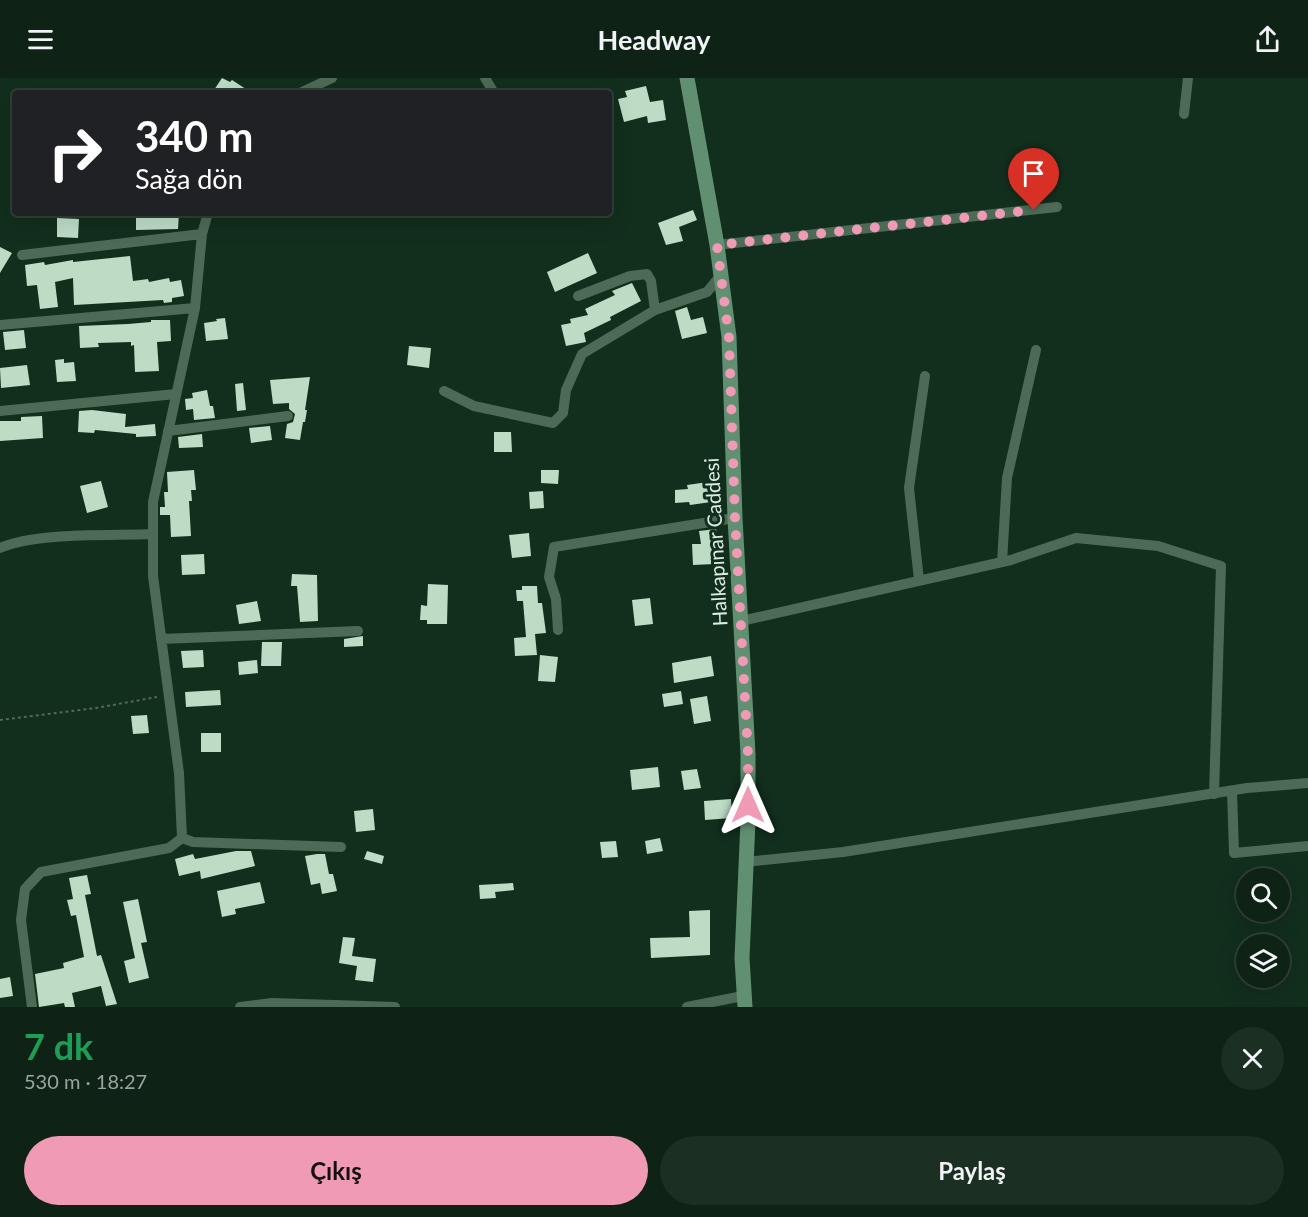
<!DOCTYPE html>
<html lang="tr">
<meta charset="utf-8">
<style>
body{margin:0;font-family:Lato,sans-serif;background:#1c2f23;color:#f1f3f6;height:100vh;display:flex;flex-direction:column;font-size:22px;white-space:nowrap}
*{box-sizing:border-box;margin:0}
p{font-size:20px;color:#9ba4a1}
.icon{flex:none;width:33px;height:33px;fill:none;stroke:currentColor;stroke-width:2;stroke-linecap:round;stroke-linejoin:round}
.map{position:relative;height:929px;overflow:hidden}
.drawer{display:flex;flex-direction:column;background:#0e2216;flex:1}
.drawer>*{flex:none}
.top-card{position:absolute;left:12px;top:12px;width:600px;height:126px;border-radius:6px;box-shadow:0 6px 24px #0002,0 0 0 2px #2e3f35;background:#202124;color:#fff;overflow:hidden}
.buttons{position:absolute;left:1236px;top:790px;display:grid;gap:12px}
.buttons a{display:grid;place-items:center;width:54px;height:54px;border-radius:50%;background:#0e2216;box-shadow:0 6px 24px #0002,0 0 0 2px #2e3f35;font-size:30px}
.pin{position:absolute;display:grid;place-items:center;width:51px;height:51px;color:#fff;margin:-62px -26px;border-radius:50% 50% 50% 0;rotate:-45deg;box-shadow:0 0 6px #0007}
.pin .icon{rotate:45deg}
.me{position:absolute;width:66px;margin:-33px;rotate:0deg;stroke-linejoin:round;filter:drop-shadow(0 0 4px #0008)}
.turn{display:flex;align-items:center;gap:21px;height:126px;padding:0 24px;font-size:27px}
.turn .icon{width:78px;height:78px;stroke-width:2.5}
.turn b{display:block;font-size:42px;line-height:51px}
.round{display:grid;place-items:center;flex:none;width:63px;height:63px;border-radius:32px;background:#1c2f23}
.summary{display:flex;align-items:center;justify-content:space-between;height:102px;padding:0 24px}
h1{font-size:36px;font-weight:700;line-height:45px;color:#1e9e55}
.cta{display:flex;gap:12px;margin-top:auto;padding:12px 24px}
.cta a{flex:1;height:69px;border-radius:36px;background:#f09ab5;color:#111;font-size:24px;font-weight:700;line-height:69px;text-align:center}
.cta a+a{background:#1c2f23;color:#f1f3f6}
header{display:flex;justify-content:space-between;align-items:center;height:78px;padding:0 24px;background:#0e2216;font-size:27px;font-weight:700}
.map>svg:first-child{display:block}
.building{fill:#bcdcc6}
.lines{fill:none;stroke-linecap:round;stroke-linejoin:round}
.path{stroke:#506959;stroke-width:2;stroke-dasharray:3 3;stroke-linecap:butt}
.minor{stroke:#4d6a57;stroke-width:10}
.secondary{stroke:#609071;stroke-width:15}
.route{stroke:#f09ab5;stroke-width:10;stroke-dasharray:0 18}
.labels{text-anchor:middle;stroke-width:6;stroke-linejoin:round;paint-order:stroke}
.street-label{font-size:20px;fill:#dcece1;stroke:#122e1d}
</style>
<header><svg class="icon" aria-label="menu" viewBox="0 0 24 24"><path d="M4 6h16M4 12h16M4 18h16"/></svg>Headway<svg class="icon" aria-label="share" viewBox="0 0 24 24"><path d="M12 15V3M7 8l5-5 5 5M5 13v7h14v-7"/></svg></header>
<div class="map">
<svg width="1308" height="929" viewBox="0 0 1308 929">
<rect width="100%" height="100%" fill="#122e1d"/>
<path class="building" d="M222,0L230,4L232,2L252,15H219L214,12Z
M646,8L650,24L663,22L666,42L648,45L647,38L624,44L618,21L627,19L625,13Z
M693,132L697,142L679,149L683,163L666,167L658,145Z
M136,135H179L178,151L136,152Z
M57,140L79,141L78,160L57,159Z
M0,169L12,175L0,195Z
M588,175L597,195L555,214L547,194Z
M130,178L133,203L148,201L149,204L169,200L170,204L181,202L184,218L172,220V224L164,225L163,222L74,227L73,200L55,204L58,229L40,231L37,207L27,208L25,187L44,184L45,187L73,182V184Z
M632,205L641,223L610,239L611,242L584,255L586,264L566,268L561,247L571,245L570,241L588,237L585,231L615,217L612,213Z
M687,229L691,242L703,239L707,255L682,261L675,233Z
M225,240L228,261L206,263L204,245L217,243L216,241Z
M151,242H170L171,263L157,264L159,293L135,294L134,267L131,268V264L98,265L99,269L80,270L79,248L128,246L151,244Z
M24,252L26,270L5,272L3,254Z
M409,268L431,270L429,290L407,287Z
M64,281V285L74,284L76,303L57,304L55,282Z
M27,287L30,307L1,310L0,290Z
M310,299L305,332H307L305,344H303L300,362L285,360L287,346L293,344L295,336L289,331V325L273,326L270,302Z
M243,305L246,332L237,333L235,306Z
M207,312L210,328H213L215,340L194,342L193,331L186,332L185,321L193,320L192,315Z
M92,332L126,336L125,349L155,346L156,358L136,359V356L95,352L94,355L78,354L79,333Z
M42,338L43,360L0,363V343H21V339Z
M270,348L272,362L251,365L249,350Z
M494,354H511L512,374H494Z
M202,356L203,369L179,370L178,359Z
M194,392L196,412H191L192,423H189L191,458L171,459L170,437H160V429H165L164,414H168L167,394Z
M541,392H559L558,406L541,405Z
M101,403L108,429L87,435L80,408Z
M708,404L711,424L690,427L689,424L675,425V412L688,411L687,407Z
M543,413L544,430L530,431L529,414Z
M716,451L717,458H713L715,486L693,487L692,466H701L699,453Z
M529,455L531,478L512,480L509,457Z
M204,476L205,496L182,497L181,477Z
M292,496L317,497L318,543L300,544L297,508H291Z
M428,506L448,507L447,546H427V542H420L421,527L427,528Z
M522,508H537L538,525H542L546,555L535,556L537,577L515,578L514,560L526,559L523,523H517L516,512H522Z
M650,520L653,546L635,548L632,522Z
M257,523L261,543L239,546L236,527Z
M363,558V568L344,569V561Z
M262,564H282L281,588H261Z
M203,572L204,589L183,590L181,573Z
M540,577L558,579L555,604L538,603Z
M711,578L714,598L674,605L672,585Z
M257,582L258,595L239,597L238,584Z
M220,612L221,627L186,629L185,614Z
M681,613L683,626L664,629L662,616Z
M707,618L711,643L694,646L690,621Z
M147,637L149,655L133,656L131,638Z
M201,655H221V674H201Z
M658,689L660,709L632,712L630,692Z
M697,691L701,710L684,712L681,693Z
M731,721L732,740L705,742L704,723Z
M373,731L375,752L356,754L354,733Z
M660,760L663,773L647,776L645,763Z
M616,763L618,779L602,780L600,764Z
M236,773H251L255,788L201,801L200,793L179,798L175,781L193,776L195,781Z
M367,773L384,778L382,786L364,781Z
M317,776H325L329,796H333L337,813L322,816L320,805L311,807L305,778Z
M87,797L91,816L85,817L97,878L101,877L117,926L106,928L101,908L72,915L75,929H65L64,925L39,929L35,896L64,890L63,885L84,879L76,837L71,838L67,822L73,821L69,800Z
M260,804L265,825L235,831L236,836L222,839L217,813Z
M513,805L514,812L495,814L496,820L480,821L479,807Z
M138,821L147,864L141,865L149,900L129,905L124,883L135,880L123,824Z
M710,832V877L651,880L650,860L690,859L689,833Z
M343,859L355,860L352,878L376,881L373,904L355,902L357,888L339,885Z
M10,899L13,918L0,920V901Z"/>
<g class="lines">
<path class="path" d="M0,642L96,630L157,619"/>
<path class="minor" d="M485,0L494,15
M300,15L332,0
M1184,36L1188,0
M717,167L1057,129
M22,177L202,156
M578,218L630,198L647,196L651,203L655,232
M0,247L195,230
M444,313L474,328L553,345L563,335L566,312L582,276L655,232L707,214L721,197
M0,333L176,316
M168,353L288,338
M0,470C37,454 110,458 153,456
M1002,484L1007,400L1036,272
M919,502L909,410L925,298
M741,543L1011,482L1076,460L1158,468L1221,488L1214,716
M558,552L556,521L549,499L554,469L735,440
M161,561L358,553
M1232,713L1234,775L1308,768
M182,760L193,764L341,769
M755,783L843,774L1247,710L1308,705
M32,929L21,842L25,811L41,794L169,770L182,760L179,695L153,498V424L195,230L202,156L208,135
M240,929L272,925L395,929
M687,929L743,918"/>
<path class="secondary" d="M687,0L717,167L729,259L735,440L748,676V743L742,880L745,929"/>
</g>
<g class="lines">
<path class="route" d="M748,727V676L735,440L729,260L717,167L1034,132"/>
</g>
<g class="labels">
<g class="street-label">
<text transform="translate(716 464) rotate(-93)" y="7">Halkapınar Caddesi</text>
</g>
</g>
</svg>
<div class="buttons">
<a><svg class="icon" aria-label="search" viewBox="0 0 24 24"><circle cx="10" cy="10" r="6"/><path d="M15 15l6 6"/></svg></a>
<a><svg class="icon" aria-label="layers" viewBox="0 0 24 24"><path d="M12 4l9 5-9 5-9-5zM3 14l9 5 9-5"/></svg></a>
</div>
<div class="pin" style="left:1034px;top:132px;background:#d93025"><svg class="icon" aria-label="arrive" viewBox="0 0 24 24"><path d="M6 21V4h12l-3 4 3 4H6"/></svg></div>
<svg class="me" style="left:748px;top:727px" viewBox="-20 -20 40 40"><path d="M0-17L14 15 0 8-14 15z" fill="#f09ab5" stroke="#fff" stroke-width="4"/></svg>
<div class="top-card">
<div class="turn"><svg class="icon" aria-label="right" viewBox="0 0 24 24"><path d="M7 20v-9h11M14 6l5 5-5 5"/></svg><div><b>340 m</b>Sağa dön</div></div>
</div>
</div>
<section class="drawer">
<div class="summary"><div><h1>7 dk</h1><p>530 m · 18:27</p></div><a class="round"><svg class="icon" aria-label="close" viewBox="0 0 24 24"><path d="M6 6l12 12M18 6L6 18"/></svg></a></div>
<div class="cta"><a>Çıkış</a><a>Paylaş</a></div>
</section>
